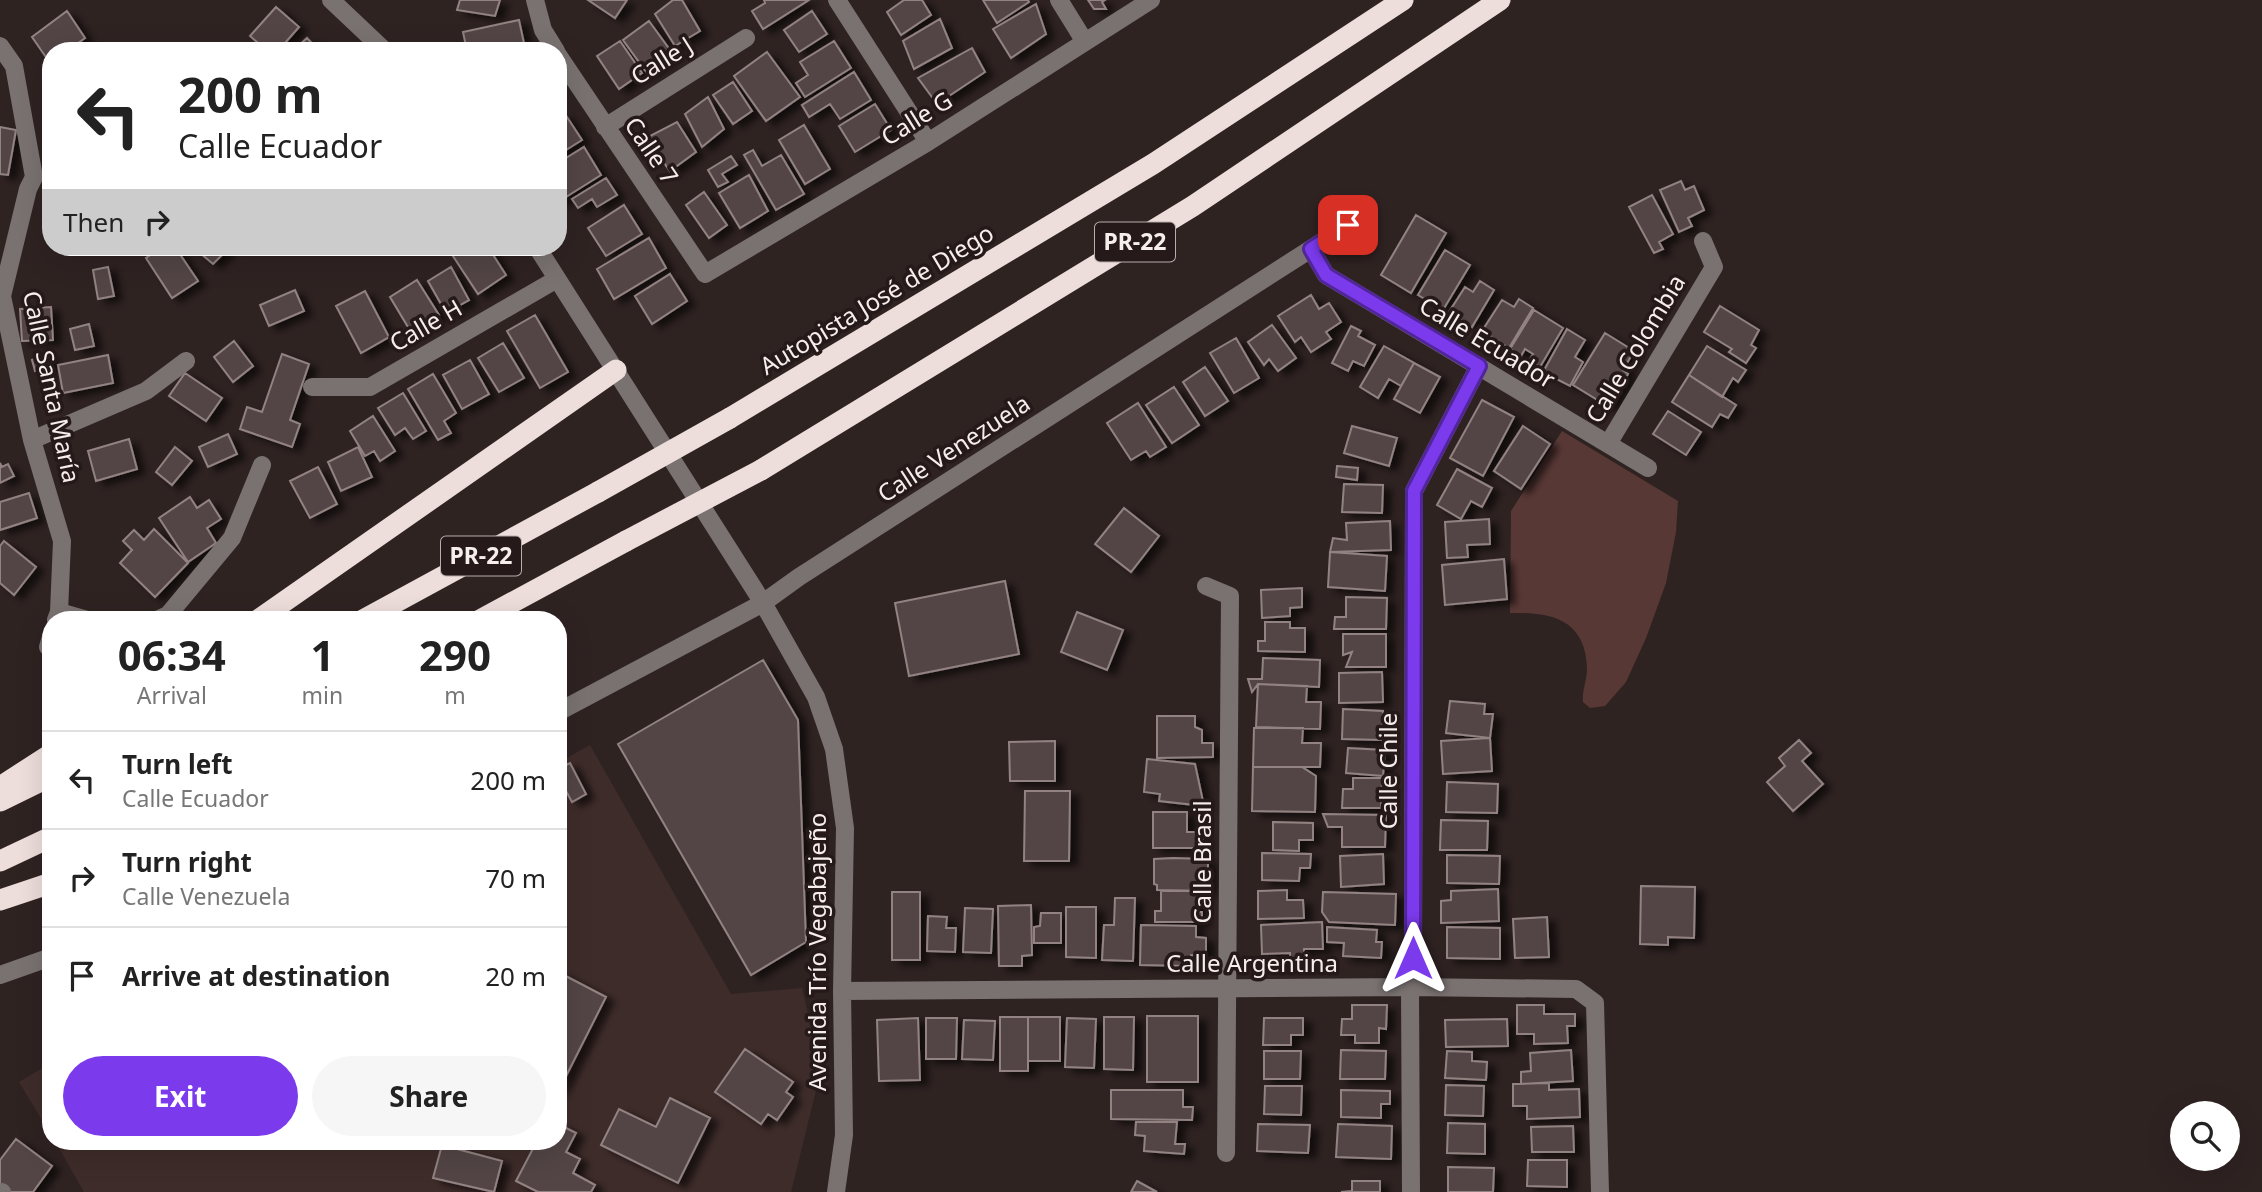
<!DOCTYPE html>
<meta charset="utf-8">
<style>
body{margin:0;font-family:"Noto Sans",sans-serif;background:#f6f6f6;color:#222;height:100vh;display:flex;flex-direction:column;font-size:26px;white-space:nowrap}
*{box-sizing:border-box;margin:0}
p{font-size:23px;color:#767676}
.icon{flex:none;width:38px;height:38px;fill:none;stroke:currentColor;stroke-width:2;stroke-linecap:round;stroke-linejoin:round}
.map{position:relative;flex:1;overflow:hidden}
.sheet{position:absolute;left:42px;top:611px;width:525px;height:539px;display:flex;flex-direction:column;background:#fff;border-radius:28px;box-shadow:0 7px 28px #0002}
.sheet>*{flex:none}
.guide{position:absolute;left:42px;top:42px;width:525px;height:214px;border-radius:28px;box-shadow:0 7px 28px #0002;background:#fff;color:#222;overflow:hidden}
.controls{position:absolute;left:2170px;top:1101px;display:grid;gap:14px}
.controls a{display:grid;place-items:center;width:70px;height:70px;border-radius:50%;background:#fff;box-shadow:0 7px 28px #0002;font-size:35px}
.pin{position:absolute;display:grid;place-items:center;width:60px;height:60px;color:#fff;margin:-30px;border-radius:14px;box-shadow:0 4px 10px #0006}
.me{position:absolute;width:77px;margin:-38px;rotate:0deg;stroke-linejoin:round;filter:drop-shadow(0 0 5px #0008)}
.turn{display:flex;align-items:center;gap:24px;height:147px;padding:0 21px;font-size:32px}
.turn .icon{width:91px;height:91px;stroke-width:2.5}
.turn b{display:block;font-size:49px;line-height:60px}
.then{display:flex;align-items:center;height:66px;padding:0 21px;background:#0003;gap:14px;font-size:26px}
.eta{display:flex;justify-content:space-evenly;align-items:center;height:119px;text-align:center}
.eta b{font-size:42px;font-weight:700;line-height:49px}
.cta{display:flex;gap:14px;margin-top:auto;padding:14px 21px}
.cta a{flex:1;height:80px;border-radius:42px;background:#7c3aed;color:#fff;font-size:28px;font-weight:700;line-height:80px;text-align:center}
.cta a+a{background:#f6f6f6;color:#222}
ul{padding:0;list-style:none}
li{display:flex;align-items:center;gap:21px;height:98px;padding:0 21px;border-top:2px solid #e0e0e0}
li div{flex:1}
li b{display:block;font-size:26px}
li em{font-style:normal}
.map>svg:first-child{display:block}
.built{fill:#3e2c2a}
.green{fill:#583835}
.building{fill:#524544;stroke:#928382;stroke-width:2;filter:url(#shadow)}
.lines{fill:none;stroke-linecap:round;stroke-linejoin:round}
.minor{stroke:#797271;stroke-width:18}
.highway{stroke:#eddddb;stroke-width:21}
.highway-bridge{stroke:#eddddb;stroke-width:21}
.route-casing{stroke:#51269a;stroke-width:18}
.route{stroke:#7c3aed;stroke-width:12}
.labels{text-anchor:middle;stroke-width:7;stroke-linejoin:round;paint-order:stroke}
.shield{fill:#251a19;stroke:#b7aead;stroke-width:2}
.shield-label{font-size:23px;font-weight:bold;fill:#f6eeed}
.street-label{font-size:24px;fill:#f6eeed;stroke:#251a19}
</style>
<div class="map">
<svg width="2262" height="1192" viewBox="0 0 2262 1192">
<defs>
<filter id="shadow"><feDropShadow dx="8" dy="4.5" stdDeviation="3.5" flood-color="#0009"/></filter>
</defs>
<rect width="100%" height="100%" fill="#2f2322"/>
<path class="built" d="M590,745L731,994L802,988L821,1070L791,1192H84L55,1141H558V763Z
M51,1063V1135L19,1082Z"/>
<path class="green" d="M1562,431L1678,501L1676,532L1666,583L1646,638L1626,682L1605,706L1590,708L1583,702C1582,690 1587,680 1587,669C1586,619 1551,612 1510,613L1511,511Z"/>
<path class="building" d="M460,0H500L495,16L457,10Z
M588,0H627L615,18Z
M673,0H682L700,31L675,46L655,14Z
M764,0H809L763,29L752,11L765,3Z
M904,0H922L931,15L901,35L887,12Z
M983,0H1028L1029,2L997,23Z
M1088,0H1105L1102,2L1106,9H1094Z
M1036,4L1046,34L1011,58L993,29Z
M276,7L299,27L278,51H267L250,36Z
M67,11L85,38L67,51H51L50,63L32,37Z
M812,11L827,34L799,52L784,30Z
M940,19L952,48L914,69L903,41Z
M519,20L525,48L505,51H467L463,32Z
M649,21L673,54L647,73L623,40Z
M307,38L319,51H293Z
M620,41L642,73L619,89L597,56Z
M834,41L851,68L805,97L796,83L808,75L800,62Z
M972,48L985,72L937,104L918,78Z
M767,52L800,97L766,121L734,76Z
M854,72L871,100L840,119L830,104L809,117L802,105Z
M733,82L752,111L733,124L713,95Z
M708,97L724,129L702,147L685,114Z
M875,104L891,130L855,152L839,126Z
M565,114L582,140L558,155V119Z
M677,122L696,152L670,171L646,138Z
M804,125L830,169L805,184L779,140Z
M0,127L16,130L8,175L0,174Z
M584,147L601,175L558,202V163Z
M753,150L762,166L781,155L804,194L776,210L744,155Z
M731,156L737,165L722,174L728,182L718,187L708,170Z
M749,175L768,211L740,228L719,193Z
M606,178L617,195L597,207L592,199L578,208L572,199Z
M1681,181L1685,190L1694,186L1704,210L1688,218L1692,226L1679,232L1660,190Z
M704,192L727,225L709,238L686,205Z
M1652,195L1673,234L1659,242L1663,249L1654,253L1629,207Z
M624,205L642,234L606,256L588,228Z
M1416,215L1446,233L1411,293L1381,275Z
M51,217V239L43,221Z
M649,238L666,268L614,299L597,269Z
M162,247H175L198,281L172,298L146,258Z
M193,247H230L213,264Z
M447,247H469L471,249L475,247H488L506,275L478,294Z
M1445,250L1470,265L1443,310L1418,295Z
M108,267L114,296L98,299L93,270Z
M451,267L469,300L446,313L428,281Z
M670,274L687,301L652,324L635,296Z
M417,280L439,315L411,332L390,297Z
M1480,281L1494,290L1472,327L1449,312L1465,287L1473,292Z
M295,290L304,311L269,326L260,305Z
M365,291L389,337L361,353L336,306Z
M1311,295L1319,309L1329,303L1341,322L1326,332L1331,339L1311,352L1301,337L1295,342L1278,316Z
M1519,299L1533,308L1509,348L1482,331L1502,300L1514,307Z
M1720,306L1759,330L1751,345L1756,348L1746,363L1729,352L1732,349L1704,332Z
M51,307L53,340L22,341L20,309Z
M1534,310L1563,328L1540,367L1529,361L1533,354L1525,349L1521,356L1510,349Z
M535,315L568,372L540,388L507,331Z
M89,324L94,346L75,350L70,329Z
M1272,325L1296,358L1278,371L1269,359L1264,365L1248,342Z
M1351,326L1361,331L1358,336L1375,345L1364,366L1353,361L1348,371L1332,363Z
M1567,329L1585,340L1575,357L1583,362L1570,386L1543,372Z
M1605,333L1634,351L1623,370L1628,374L1609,407L1573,385Z
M1236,338L1259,378L1234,393L1210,353Z
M234,341L253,366L233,382L214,357Z
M503,343L524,378L499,392L478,358Z
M1384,346L1414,363L1401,386L1389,379L1378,398L1360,387Z
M1707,346L1746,370L1738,382L1733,378L1722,397L1689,375Z
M50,354L51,367L35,371L32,360Z
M282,354L309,364L290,420L300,424L292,447L240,429L247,407L262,412Z
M108,355L113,383L63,393L58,365Z
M470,360L489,394L462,409L443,375Z
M1414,363L1440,377L1420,413L1394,399Z
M1205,367L1228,401L1205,416L1183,382Z
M185,373L222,398L206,421L169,396Z
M433,374L456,413L444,421L451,433L438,440L408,389Z
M1689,375L1736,405L1728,418L1720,414L1712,427L1672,402Z
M1174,387L1199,425L1172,443L1146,405Z
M403,393L426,431L413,439L405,428L395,435L378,408Z
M1482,400L1514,417L1483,476L1450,458Z
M1138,403L1166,447L1150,457L1146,451L1131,460L1107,423Z
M1668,411L1701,432L1686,455L1653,434Z
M373,416L395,451L380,461L374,451L365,456L350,431Z
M1352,426L1397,438L1389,466L1344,453Z
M1523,426L1550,444L1521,489L1494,471Z
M228,434L237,454L208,467L199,447Z
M129,439L137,469L96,481L88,451Z
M175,447L192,461L172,485L156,472Z
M358,447L372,477L341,491L328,462Z
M0,463L2,467L8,464L14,476L0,483Z
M1337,466L1358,468L1357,480L1336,477Z
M318,467L337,504L310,518L290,481Z
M1457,469L1492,488L1482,507L1471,501L1461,519L1437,505Z
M1344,484L1383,485L1382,513L1342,512Z
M29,493L37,518L0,530V502Z
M190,497L197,508L209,500L221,519L207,528L216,543L188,562L159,518Z
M1124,508L1159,536L1131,572L1095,544Z
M1489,519L1490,544L1467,545L1468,557L1447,558L1445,522Z
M1390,521L1391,550L1330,552L1333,538L1347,540L1346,523Z
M154,529L188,563L155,597L120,563L132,550L123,541L134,530L144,540Z
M4,541L36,567L14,595L0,583V546Z
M1330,552L1387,556L1385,591L1328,587Z
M1504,559L1507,599L1445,605L1442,565Z
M1005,581L1019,654L909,676L895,603Z
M1302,588V607L1290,608V616L1262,618L1261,590Z
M1346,597L1387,598L1386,629H1334L1335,617H1346Z
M1077,612L1123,630L1107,670L1061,652Z
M1265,622H1290V628H1305V652L1258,651V641H1265Z
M1343,634H1386V667H1346L1352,652L1343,655Z
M1263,658L1320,660L1319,687L1258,684L1252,692L1248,679H1262Z
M763,660L798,720L806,942L751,975L618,744Z
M1382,672L1383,702L1339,703V673Z
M1258,684L1307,686L1306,702H1321L1320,729L1256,727Z
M1450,701L1485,704L1484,714H1493L1490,738L1446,733Z
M1343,709L1383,711L1382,740L1342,739Z
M1157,716H1195V727L1202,730V743H1213V757L1157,758Z
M1254,728H1303L1302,743H1321L1320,767H1253Z
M1490,738L1492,771L1443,774L1441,741Z
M1799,740L1811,753L1802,761L1823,784L1793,811L1767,782L1785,766L1779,758Z
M1055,741V781H1010L1009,742Z
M1348,748L1385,750L1383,776L1346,773Z
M1147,759L1195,764L1204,806L1159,801L1160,794L1144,792Z
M570,763L586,794L572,802L558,776V769Z
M1253,767H1302L1316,776L1315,812L1252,811Z
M1353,778H1382L1381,808H1342L1343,789H1353Z
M1447,782L1498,784L1497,813L1446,812Z
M1025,791H1070L1069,861H1024Z
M1153,812H1187V832H1203V848H1153Z
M1323,814L1386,815L1385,847H1342V827H1328Z
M1441,820L1488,821L1487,850H1440Z
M1273,822L1313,823V840H1299V851L1273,850Z
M1262,853L1311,854L1310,868H1300L1299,881L1262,880Z
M1383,854L1384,884L1341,887L1340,856Z
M1447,855L1500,856L1499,884L1447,883Z
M1173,858L1208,859V891L1157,890V885L1154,884V859Z
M1641,886L1695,887L1694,938L1668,937V945L1640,944Z
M1498,889L1499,921L1441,923V901L1451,900V891Z
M1287,890V900H1303L1304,918L1258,919V891Z
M1161,891H1199L1198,912H1202V922H1155V911H1161Z
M892,892H920V960H892Z
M1323,892L1396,894L1395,925L1329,922L1322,912Z
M1115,898H1135L1133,961L1102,960L1104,925H1114Z
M1031,905L1032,955L1022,956V966H999L998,906Z
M1066,907H1096V958L1066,957Z
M965,908L993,909L991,953L963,952Z
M1041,913H1061V943H1034V927L1040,926Z
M928,916L947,917L946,928H956L955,952L927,951Z
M1547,917L1549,957L1515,958L1513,919Z
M1322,922L1323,949H1304V962L1290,963V953L1262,954L1261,925Z
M1141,925L1196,926V937L1206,938V956L1191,955L1190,966L1140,965Z
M1327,927L1377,930L1376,942H1382L1381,958L1343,956L1344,943L1327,942Z
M1447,927L1500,928V959L1447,958Z
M558,972L606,997L558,1092Z
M1352,1005H1387L1386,1029L1379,1028V1043H1355V1035H1341L1342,1019H1352Z
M1517,1005H1544V1014H1575V1026H1567L1568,1043L1534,1044V1034H1517Z
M1147,1016H1198V1082H1147Z
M1000,1017H1028V1071H1000Z
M1028,1017H1060V1061H1028Z
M1104,1017H1134L1133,1070L1104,1069Z
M918,1018L920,1080L879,1081L877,1020Z
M926,1018H957L956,1059H926Z
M1067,1018L1096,1019L1094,1068L1065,1067Z
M1264,1018H1303V1035H1291V1045H1263Z
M1507,1019L1508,1046L1446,1047L1445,1020Z
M964,1020L995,1021L993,1060L962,1059Z
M745,1049L793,1082L786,1092L793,1097L777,1120L768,1114L761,1124L715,1092Z
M1341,1050L1386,1051L1385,1079H1340Z
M1571,1050L1573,1081L1521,1084V1072L1531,1071L1530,1053Z
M1264,1051H1301L1300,1079H1264Z
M1447,1051L1472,1052V1061L1487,1062L1486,1080L1445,1078Z
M1549,1083V1090L1579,1089L1580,1117L1527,1119V1106H1513V1084Z
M1446,1085L1484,1086L1483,1116L1445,1115Z
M1265,1086H1302L1301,1115L1264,1114Z
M1111,1090H1183V1107H1193L1192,1120L1111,1119Z
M1341,1090L1390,1091V1104H1381V1118L1341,1117Z
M670,1098L710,1118L678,1183L601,1145L619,1109L656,1127Z
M1136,1122H1177L1175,1144H1185L1184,1154L1144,1151L1145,1136L1135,1135Z
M1448,1123L1485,1124V1154L1447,1153Z
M558,1124L576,1133L566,1152L580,1159L573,1173L595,1185L591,1192H538L516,1181L537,1141H558Z
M1258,1124L1310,1125L1308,1153L1257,1151Z
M1338,1124L1392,1126L1391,1159L1336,1157Z
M1573,1126L1574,1152H1532L1531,1127Z
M16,1139L52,1166L33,1192H8L0,1186V1160Z
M442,1145L502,1161L494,1192L433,1178Z
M1528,1160H1567V1187L1527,1186Z
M1448,1167L1494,1168L1493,1192H1448Z
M1137,1181L1157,1192H1131Z
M1352,1181H1380V1192H1341L1352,1191Z"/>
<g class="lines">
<path class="minor" d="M331,0L385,51
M535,0L543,30L556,51
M837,0L928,142
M1059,0L1085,42
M0,46L14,66L34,177L28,189L2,296L32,440L62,541L59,612L56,620
M558,55L705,274L928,142L1151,0
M605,127L746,38
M537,247L763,603L816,697L834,749L845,828L842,991L844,1135L836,1192
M1311,249L1326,275L1648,468
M312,387H370L557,279
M32,440L146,391L186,361
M1608,444L1714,267L1703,241
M1206,586L1230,596L1226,1153
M59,612L87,620
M157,620L168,615L232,538L262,465
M48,647L51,637
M558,712L763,603L799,577L1367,213
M0,975L51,957
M842,991L1410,987L1576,989L1595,1003L1600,1192
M0,1192H2
M1411,1192L1410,987L1413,958L1414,491L1479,366"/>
<path class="highway" d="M730,418L1153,164L1403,0
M761,470L1193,206L1500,0
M258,620L616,370
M363,620L598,492
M480,620L626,541
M0,787L51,754
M0,801L51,776
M0,861L51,837
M0,900L51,883"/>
<path class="highway-bridge" d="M598,492L730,418
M626,541L761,470"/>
</g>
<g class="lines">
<defs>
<path id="route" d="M1348,225L1311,249L1326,275L1479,366L1414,491L1413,958"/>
</defs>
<use href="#route" class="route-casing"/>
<use href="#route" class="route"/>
</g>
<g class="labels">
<g class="shield">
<rect x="1095" y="222.5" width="80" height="39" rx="5"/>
<rect x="441" y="536.5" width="80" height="39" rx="5"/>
</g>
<g class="shield-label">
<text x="1135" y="250">PR-22</text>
<text x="481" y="564">PR-22</text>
</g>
<g class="street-label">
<text transform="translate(662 61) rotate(-32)" y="8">Calle J</text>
<text transform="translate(917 119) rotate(-32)" y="8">Calle G</text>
<text transform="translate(651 151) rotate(56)" y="8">Calle 7</text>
<text transform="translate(877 300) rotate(-31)" y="8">Autopista José de Diego</text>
<text transform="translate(426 326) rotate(-30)" y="8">Calle H</text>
<text transform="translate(1487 343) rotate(31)" y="8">Calle Ecuador</text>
<text transform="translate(1636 349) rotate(-59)" y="8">Calle Colombia</text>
<text transform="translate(51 387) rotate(78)" y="8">Calle Santa María</text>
<text transform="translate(954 449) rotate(-33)" y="8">Calle Venezuela</text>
<text transform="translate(1389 771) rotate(-90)" y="8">Calle Chile</text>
<text transform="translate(1203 862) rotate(-90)" y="8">Calle Brasil</text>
<text transform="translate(818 952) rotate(-90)" y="8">Avenida Trío Vegabajeño</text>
<text x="1252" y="972">Calle Argentina</text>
</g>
</g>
</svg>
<div class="controls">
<a><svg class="icon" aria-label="search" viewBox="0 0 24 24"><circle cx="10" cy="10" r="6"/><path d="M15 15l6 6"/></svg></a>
</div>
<div class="pin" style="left:1348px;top:225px;background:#d93025"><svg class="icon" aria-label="arrive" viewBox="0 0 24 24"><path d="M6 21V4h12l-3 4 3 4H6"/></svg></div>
<svg class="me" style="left:1413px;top:958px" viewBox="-20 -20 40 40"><path d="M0-17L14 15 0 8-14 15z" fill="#7c3aed" stroke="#fff" stroke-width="4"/></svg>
<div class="guide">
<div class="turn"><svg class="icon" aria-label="left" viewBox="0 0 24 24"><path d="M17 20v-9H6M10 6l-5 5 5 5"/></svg><div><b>200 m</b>Calle Ecuador</div></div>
<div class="then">Then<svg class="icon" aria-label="right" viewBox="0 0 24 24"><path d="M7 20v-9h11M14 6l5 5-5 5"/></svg></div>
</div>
<section class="sheet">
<div class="eta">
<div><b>06:34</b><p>Arrival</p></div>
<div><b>1</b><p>min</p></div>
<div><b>290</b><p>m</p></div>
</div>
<ul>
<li><svg class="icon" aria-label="left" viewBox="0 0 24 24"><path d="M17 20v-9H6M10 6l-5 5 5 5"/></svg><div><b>Turn left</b><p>Calle Ecuador</p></div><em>200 m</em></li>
<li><svg class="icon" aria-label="right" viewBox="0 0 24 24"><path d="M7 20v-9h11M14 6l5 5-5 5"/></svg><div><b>Turn right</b><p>Calle Venezuela</p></div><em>70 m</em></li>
<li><svg class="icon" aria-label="arrive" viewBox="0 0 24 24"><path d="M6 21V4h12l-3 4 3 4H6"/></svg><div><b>Arrive at destination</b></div><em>20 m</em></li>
</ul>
<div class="cta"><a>Exit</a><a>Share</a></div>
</section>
</div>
